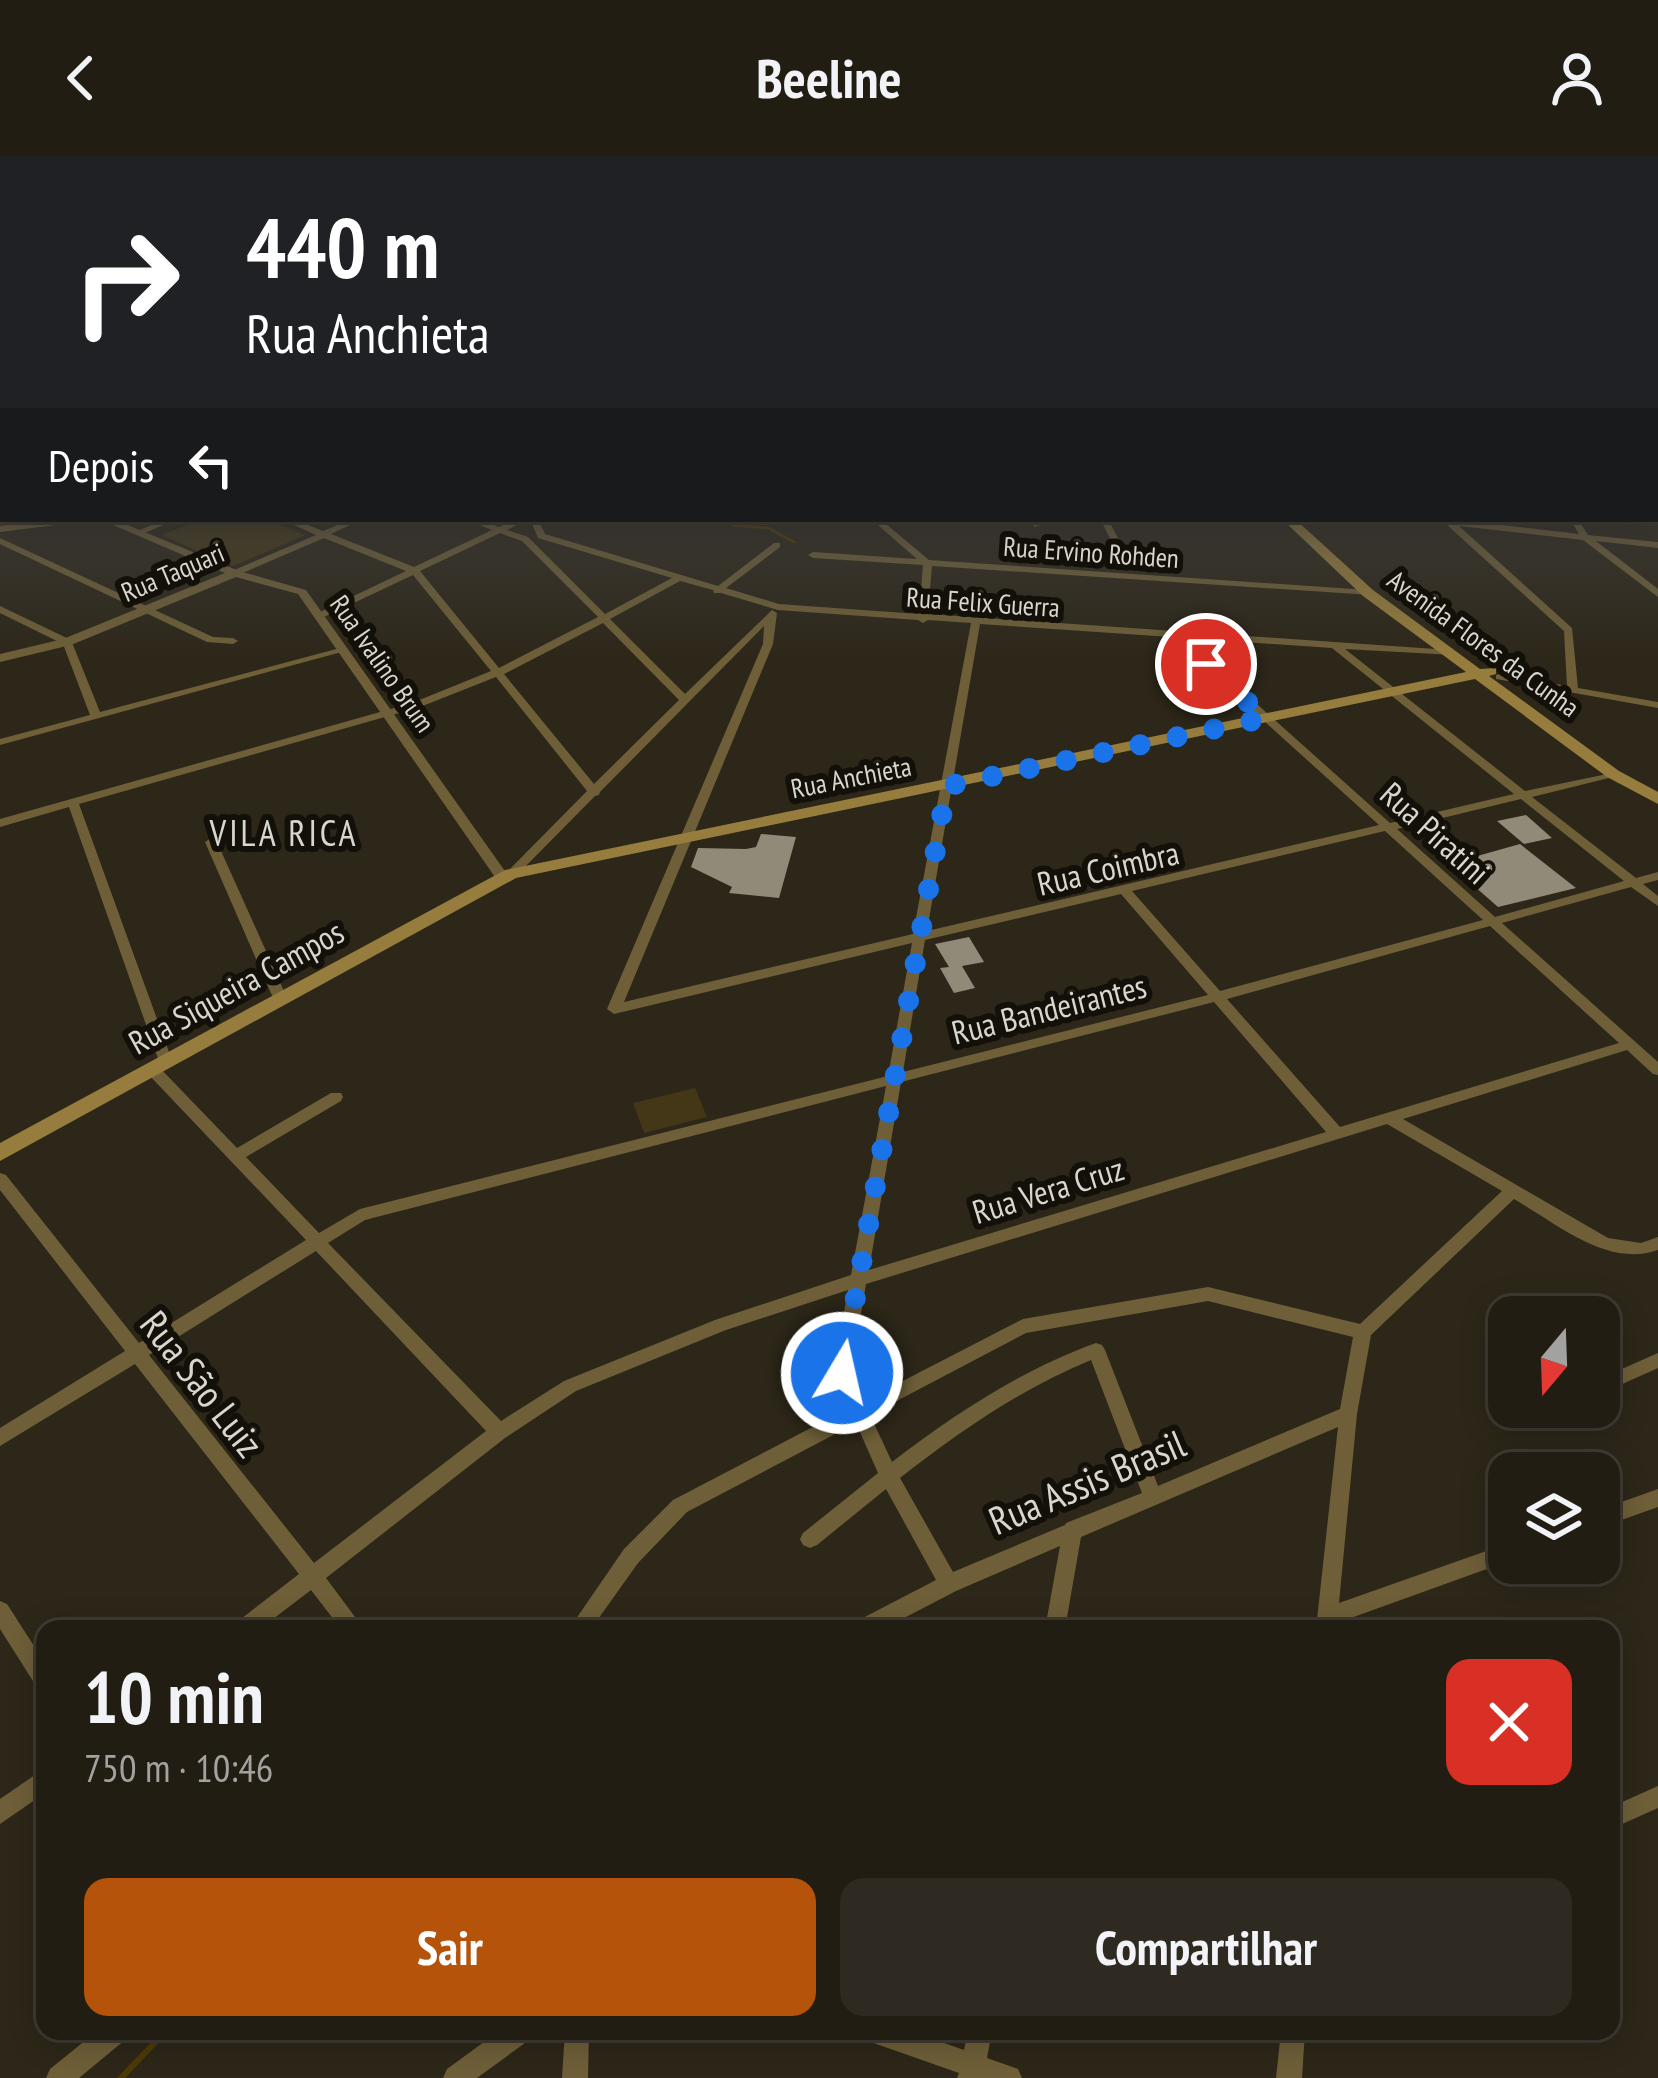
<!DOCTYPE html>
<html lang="pt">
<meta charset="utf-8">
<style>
body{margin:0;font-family:"PT Sans Narrow",sans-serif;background:#2e2a21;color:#f1f3f6;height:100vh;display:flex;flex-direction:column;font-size:45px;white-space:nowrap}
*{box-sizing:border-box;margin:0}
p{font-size:39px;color:#a2a2a0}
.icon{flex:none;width:66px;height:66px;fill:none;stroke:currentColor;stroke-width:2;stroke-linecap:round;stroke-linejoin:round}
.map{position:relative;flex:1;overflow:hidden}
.panel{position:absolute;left:36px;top:1464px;width:1584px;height:420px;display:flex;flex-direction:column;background:#221d13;border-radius:24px;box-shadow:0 6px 30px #0003,0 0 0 3px #3f3b33}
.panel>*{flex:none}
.top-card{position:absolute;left:0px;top:0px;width:1659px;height:366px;box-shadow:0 6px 30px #0003,0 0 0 3px #3f3b33;background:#202124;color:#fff;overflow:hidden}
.needle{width:78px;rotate:199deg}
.buttons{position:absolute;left:1488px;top:1140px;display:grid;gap:24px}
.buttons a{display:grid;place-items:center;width:132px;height:132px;border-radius:24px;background:#221d13;box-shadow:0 6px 30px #0003,0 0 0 3px #3f3b33;font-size:60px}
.pin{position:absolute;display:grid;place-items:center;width:102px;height:102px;color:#fff;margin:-51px;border:6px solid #fff;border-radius:50%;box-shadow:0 3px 12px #0007}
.me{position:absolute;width:132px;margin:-66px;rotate:9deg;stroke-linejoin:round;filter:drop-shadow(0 0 9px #0008)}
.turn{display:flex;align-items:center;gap:42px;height:252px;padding:0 48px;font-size:54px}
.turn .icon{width:156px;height:156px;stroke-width:2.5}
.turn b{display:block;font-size:84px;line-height:102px}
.then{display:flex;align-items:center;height:114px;padding:0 48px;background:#0003;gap:24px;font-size:45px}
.round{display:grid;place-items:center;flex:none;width:126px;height:126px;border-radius:24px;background:#2e2a21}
.headline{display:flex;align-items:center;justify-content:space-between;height:204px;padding:0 48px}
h1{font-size:72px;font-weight:600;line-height:90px}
.cta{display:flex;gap:24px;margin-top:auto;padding:24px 48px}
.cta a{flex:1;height:138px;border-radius:24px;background:#b45309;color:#fff;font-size:48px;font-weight:600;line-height:138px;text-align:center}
.cta a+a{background:#2e2a21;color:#f1f3f6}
header{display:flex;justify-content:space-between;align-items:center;height:156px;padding:0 48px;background:#221d13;font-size:54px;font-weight:600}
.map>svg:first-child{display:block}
.green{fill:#433717}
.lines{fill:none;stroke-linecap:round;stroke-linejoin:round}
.stream-far1{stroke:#4d3b06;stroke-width:3}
.stream{stroke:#4d3b06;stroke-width:6}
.building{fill:#918a79}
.minor{fill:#6e5f38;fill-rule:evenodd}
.tertiary{fill:#6e5f38;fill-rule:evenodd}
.secondary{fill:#967d3d;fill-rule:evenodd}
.route{stroke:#1a73e8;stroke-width:21;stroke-dasharray:0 37.8}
.labels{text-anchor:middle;stroke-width:12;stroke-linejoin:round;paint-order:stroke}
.far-street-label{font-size:27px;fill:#d9d6cd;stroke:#13100a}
.street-label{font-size:33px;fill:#d9d6cd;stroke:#13100a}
.neighbourhood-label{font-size:36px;letter-spacing:3px;fill:#d9d6cd;stroke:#13100a}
.near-street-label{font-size:39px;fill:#d9d6cd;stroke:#13100a}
</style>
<header><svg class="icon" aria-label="back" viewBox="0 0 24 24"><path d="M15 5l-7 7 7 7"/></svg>Beeline<svg class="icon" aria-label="person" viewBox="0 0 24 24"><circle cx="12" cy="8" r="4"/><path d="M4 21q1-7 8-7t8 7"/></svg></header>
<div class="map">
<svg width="1658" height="1922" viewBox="0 0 1658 1922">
<rect width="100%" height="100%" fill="#2d2719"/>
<path class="green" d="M204,363H265L306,379L233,410L161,379Z
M695,932L707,961L644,977L633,947Z"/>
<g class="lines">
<path class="stream-far1" d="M727,363L732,369L768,372L794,386"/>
<path class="stream" d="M121,1922L166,1875"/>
</g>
<path class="building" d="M1526,659L1552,682L1524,688L1497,665Z
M761,678L796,681L779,742L729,737L732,731L691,711L698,692L746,693L756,691Z
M1520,688L1576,732L1498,751L1449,708Z
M969,781L984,806L962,810L975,832L954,837L940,812L949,811L935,788Z"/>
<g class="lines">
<path class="minor" d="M1656,238H1658V242H1656Z
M0,253L3,254V258L0,257Z
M1656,296H1658V300H1656Z
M59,363H84L80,366L0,376V370Z
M166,363H178L142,378L135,376Z
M281,363H293L323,375L352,363H363L331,378L414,411L492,374L465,363H477L499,371L516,363H527L507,374L528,381L605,458L672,422L538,382L530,363H538L545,378L718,430L774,387H780V391L726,432L779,448L919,458L923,409L813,402L808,399L813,396L917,403L871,363H880L929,404L1368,434L1373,437L1371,439L932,410L928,458L1450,494L1455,497L1454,499L1345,493L1525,635L1617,616V620L1532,641L1636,722L1658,716V724L1643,728L1658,740V750L1631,731L1502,767L1658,906V919L1653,918L1627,894L1403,963L1608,1082L1641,1087L1658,1081V1094C1607,1112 1556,1067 1514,1043L1371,1179L1357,1258L1339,1447L1509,1387V1405L1337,1467L1336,1473H1316L1338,1271L1081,1381L1065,1473H1045L1060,1390L956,1435L883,1473H852L855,1466L936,1424L886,1333L817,1389L810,1392L803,1389L800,1383L803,1377L878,1317L856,1267L687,1356L638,1407L591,1473H569L624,1393L673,1344L849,1252L833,1217L848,1134L726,1174L576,1235L505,1282L326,1422L364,1473H341L311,1434L260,1473H234L237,1466L299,1418L135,1208L0,1290V1272L125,1195L0,1034V1017L6,1019L139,1187L306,1084L148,918L146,914L148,910H158L237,992L331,937H341L343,941L341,945L246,1001L319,1077L360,1053L888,920L912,787L614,858L607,853L763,488L764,470L600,636L599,639L595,640L515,721H507L505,718L587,635L496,521L420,551L79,648L173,907L166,912L161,911L69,651L0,671V663L412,547L491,515L413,419L324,461H318V457L406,415L324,382L238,419H232V415L316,379ZM500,377L522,385L598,461L499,512L420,415ZM680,425L713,434L714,437H721L778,454L918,464L923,467L928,464L971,467L913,778L624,846L773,488L777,457L772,454L685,538L610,463ZM603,467L679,544L594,628L504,518ZM980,468L1171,481L1379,669L927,775ZM1183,482L1332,492L1514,638L1390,667ZM1521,643L1624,725L1495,761L1397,673ZM1385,675L1483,764L1220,835L1132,735ZM1121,738L1208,839L903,916L925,784ZM1490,770L1619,887L1340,971L1227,843ZM1214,846L1326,976L869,1114L901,926ZM886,930L851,1119L715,1164L564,1225L501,1265L328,1087L365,1064ZM1387,968L1502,1035L1360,1168L1208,1131L1023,1163L864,1245L851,1217L866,1128ZM316,1095L486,1275L314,1407L149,1199ZM1208,1145L1353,1181L1340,1253L1158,1330L1105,1194L1102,1189L1096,1187C1021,1214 955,1258 892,1306L870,1259L1026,1177ZM1091,1204L1142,1337L1066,1367L1065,1369L953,1416L900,1322C960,1275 1021,1233 1091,1204Z
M1030,363H1038L1041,369L1034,371Z
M1100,363H1108L1119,384L1118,386H1112Z
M1413,363H1450L1579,378L1570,363H1578L1588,379L1658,386V392L1596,385L1658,433V441L1583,384L1459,370L1572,472L1578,532L1658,546V552L1496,523V519L1500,518L1567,530L1564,475L1447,369Z
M0,382L213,481L233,482L238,485L233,488L207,486L0,388Z
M0,450L71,484L100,556L340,492L349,494L0,589V583L90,559L63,488L0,457Z
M211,682L217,686L288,844L286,847H276L274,844L205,686Z
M1658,1197V1212L1609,1234L1599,1235V1223Z
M1658,1333V1351L1599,1372V1354Z
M0,1445L7,1448L45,1507V1536L38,1533L0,1473Z
M45,1612V1637L0,1668V1643Z
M1658,1630V1652L1611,1673V1651Z
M97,1875H128L125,1884L79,1922H46L50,1913Z
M499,1875H532L529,1884L477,1922H443L447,1913Z
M565,1875H589L588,1922H562Z
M862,1875H910L964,1894L968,1875H992L987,1902L1018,1913L1022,1922H957L959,1917L865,1884Z
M1281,1875H1305L1302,1922H1276Z"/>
<path class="tertiary" d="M0,316L3,317V323L0,322Z
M99,363H113L239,415L306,434L507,718V724H497L298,438L236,421L71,489L0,506V498L63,483L225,417Z"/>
<path class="secondary" d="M1282,363H1295L1373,434L1480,513L1496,512V518L1489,520L1619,615L1658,636V648L1607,621L1475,523L516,722L0,1005V987L505,714L1466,516L1363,440Z"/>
</g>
<linearGradient id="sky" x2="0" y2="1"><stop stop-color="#19150e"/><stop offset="0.47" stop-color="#464749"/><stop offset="1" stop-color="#464749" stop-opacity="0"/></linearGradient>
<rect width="1658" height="505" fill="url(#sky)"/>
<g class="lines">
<path class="route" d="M842,1217L947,630L1265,562L1206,508"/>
</g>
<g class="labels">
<g class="far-street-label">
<text transform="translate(1091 397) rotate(4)" y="9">Rua Ervino Rohden</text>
<text transform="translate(173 417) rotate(-23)" y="9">Rua Taquari</text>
<text transform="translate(983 447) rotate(4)" y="9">Rua Felix Guerra</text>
<text transform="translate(1483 488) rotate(36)" y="9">Avenida Flores da Cunha</text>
<text transform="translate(382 508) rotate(55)" y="9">Rua Ivalino Brum</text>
<text transform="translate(851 622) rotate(-11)" y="9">Rua Anchieta</text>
</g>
<g class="street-label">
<text transform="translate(1435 677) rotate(42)" y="12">Rua Piratini</text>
<text transform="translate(1108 712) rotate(-13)" y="12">Rua Coimbra</text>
<text transform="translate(236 831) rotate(-29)" y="12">Rua Siqueira Campos</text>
<text transform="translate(1049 853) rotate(-14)" y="12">Rua Bandeirantes</text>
<text transform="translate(1048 1034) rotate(-17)" y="12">Rua Vera Cruz</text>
</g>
<g class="neighbourhood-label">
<text x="284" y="690">VILA RICA</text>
</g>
<g class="near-street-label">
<text transform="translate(202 1228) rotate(52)" y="14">Rua São Luiz</text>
<text transform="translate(1087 1326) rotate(-23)" y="14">Rua Assis Brasil</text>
</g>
</g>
</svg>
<div class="buttons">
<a><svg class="needle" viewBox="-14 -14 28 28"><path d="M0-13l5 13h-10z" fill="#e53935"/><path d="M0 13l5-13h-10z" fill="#a2a2a0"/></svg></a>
<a><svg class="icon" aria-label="layers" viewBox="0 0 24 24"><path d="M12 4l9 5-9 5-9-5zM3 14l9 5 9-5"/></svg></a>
</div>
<div class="pin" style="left:1206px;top:508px;background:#d93025"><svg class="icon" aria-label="arrive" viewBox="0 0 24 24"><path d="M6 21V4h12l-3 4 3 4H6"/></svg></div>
<svg class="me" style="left:842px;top:1217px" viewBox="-20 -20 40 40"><circle r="17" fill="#1a73e8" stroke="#fff" stroke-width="3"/><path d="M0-11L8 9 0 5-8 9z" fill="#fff"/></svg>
<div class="top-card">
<div class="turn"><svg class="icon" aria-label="right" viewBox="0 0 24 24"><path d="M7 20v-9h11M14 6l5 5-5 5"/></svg><div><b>440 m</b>Rua Anchieta</div></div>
<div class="then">Depois<svg class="icon" aria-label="left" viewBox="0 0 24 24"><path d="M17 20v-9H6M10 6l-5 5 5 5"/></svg></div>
</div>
<section class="panel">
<div class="headline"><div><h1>10 min</h1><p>750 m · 10:46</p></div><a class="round" style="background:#d93025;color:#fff"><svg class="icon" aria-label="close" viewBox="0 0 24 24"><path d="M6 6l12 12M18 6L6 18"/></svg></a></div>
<div class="cta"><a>Sair</a><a>Compartilhar</a></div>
</section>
</div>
